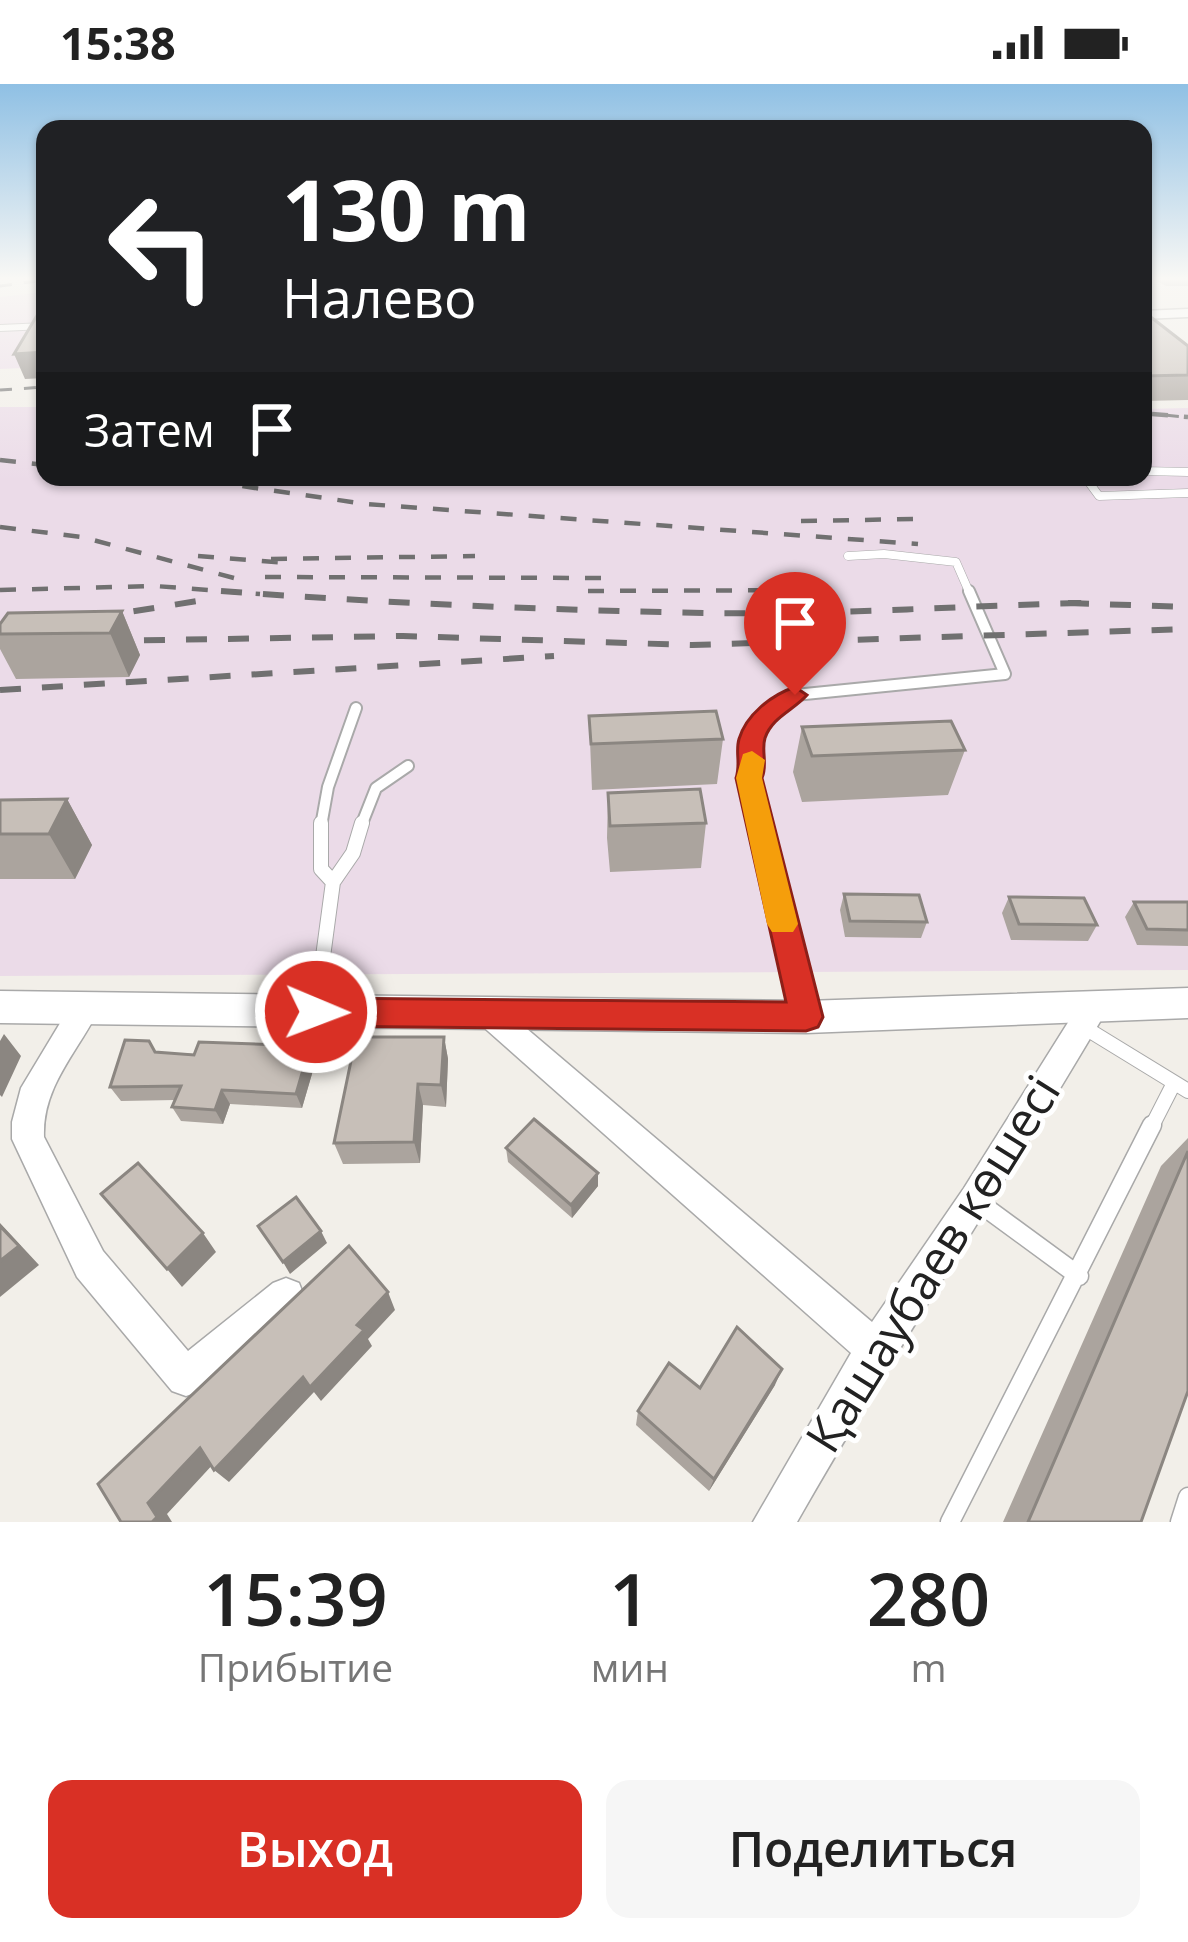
<!DOCTYPE html>
<html lang="ru">
<meta charset="utf-8">
<style>
body{margin:0;font-family:"Open Sans",sans-serif;background:#f6f6f6;color:#222;height:100vh;display:flex;flex-direction:column;font-size:45px;white-space:nowrap}
*{box-sizing:border-box;margin:0}
p{font-size:39px;color:#767676}
.icon{flex:none;width:66px;height:66px;fill:none;stroke:currentColor;stroke-width:2;stroke-linecap:round;stroke-linejoin:round}
.map{position:relative;height:1438px;overflow:hidden}
.side{display:flex;flex-direction:column;background:#fff;flex:1}
.side>*{flex:none}
.hud{position:absolute;left:36px;top:36px;width:1116px;height:366px;border-radius:24px;box-shadow:0 3px 9px #0004;background:#202124;color:#fff;overflow:hidden}
.pin{position:absolute;display:grid;place-items:center;width:102px;height:102px;color:#fff;margin:-123px -51px;border-radius:50% 50% 50% 0;rotate:-45deg;box-shadow:0 0 12px #0007}
.pin .icon{rotate:45deg}
.me{position:absolute;width:132px;margin:-66px;rotate:91deg;stroke-linejoin:round;filter:drop-shadow(0 0 9px #0008)}
.turn{display:flex;align-items:center;gap:42px;height:252px;padding:0 48px;font-size:54px}
.turn .icon{width:156px;height:156px;stroke-width:2.5}
.turn b{display:block;font-size:84px;line-height:102px}
.then{display:flex;align-items:center;height:114px;padding:0 48px;background:#0003;gap:24px;font-size:45px}
.eta{display:flex;justify-content:space-evenly;align-items:center;height:204px;text-align:center}
.eta b{font-size:72px;font-weight:600;line-height:84px}
.cta{display:flex;gap:24px;margin-top:auto;padding:24px 48px}
.cta a{flex:1;height:138px;border-radius:24px;background:#d93025;color:#fff;font-size:48px;font-weight:600;line-height:138px;text-align:center}
.cta a+a{background:#f6f6f6;color:#222}
.status{display:flex;justify-content:space-between;align-items:center;height:84px;padding:0 60px;background:#fff;direction:ltr}
.status svg{height:33px;fill:currentColor}
.map>svg:first-child{display:block}
.industrial{fill:#ebdbe8}
.lines{fill:none;stroke-linecap:round;stroke-linejoin:round}
.service-far4-casing{stroke:#a9a9a9;stroke-width:8}
.service-far3-casing{stroke:#a9a9a9;stroke-width:9}
.service-far2-casing{stroke:#a9a9a9;stroke-width:14}
.service-far1-casing{stroke:#a9a9a9;stroke-width:16}
.service-casing{stroke:#a9a9a9;stroke-width:21}
.minor-casing{stroke:#a9a9a9;stroke-width:3}
.tertiary-casing{stroke:#a9a9a9;stroke-width:3}
.service-far4{stroke:#fff;stroke-width:6}
.service-far3{stroke:#fff;stroke-width:8}
.service-far2{stroke:#fff;stroke-width:10}
.service-far1{stroke:#fff;stroke-width:14}
.service{stroke:#fff;stroke-width:18}
.minor{fill:#fff;fill-rule:evenodd}
.tertiary{fill:#fff;fill-rule:evenodd}
.rail-far2{stroke:#707070;stroke-width:3;stroke-dasharray:12 12;stroke-linecap:butt}
.rail-far1{stroke:#707070;stroke-width:4.5;stroke-dasharray:16 16;stroke-linecap:butt}
.rail{stroke:#707070;stroke-width:6;stroke-dasharray:21 21;stroke-linecap:butt}
.wall{fill:#aba49e}
.shaded-wall{fill:#8b8681}
.building{fill:#c7bfb8;stroke:#8b8681;stroke-width:3}
.route{fill:#d93025;stroke:#8d1f18;stroke-width:3}
.slow{fill:#f59e0b}
.labels{text-anchor:middle;stroke-width:10;stroke-linejoin:round;paint-order:stroke}
.near-street-label{font-size:48px;fill:#222;stroke:#fff}
</style>
<div class="status"><b>15:38</b><svg viewBox="0 0 49 12"><path d="M0 12V9h3v3zM5 12V6h3v6zM10 12V3h3v9zM15 12V0h3v12zM26 1h20v11H26zM47 4h2v5h-2z"/></svg></div>
<div class="map">
<svg width="1188" height="1438" viewBox="0 0 1188 1438">
<rect width="100%" height="100%" fill="#f2efe9"/>
<path class="industrial" d="M45,208V283L0,285V213Z
M0,323H45V393H1143V325L1188,324V886L0,892Z"/>
<g class="lines">
<defs>
<path id="service-far4" d="M0,244L45,242"/>
<path id="service-far3" d="M1143,387L1188,388
M1085,393L1099,412L1188,409
M848,472L884,470L956,478L970,510"/>
<path id="service-far2" d="M321,742L328,703L356,624
M361,742L376,704L408,682
M760,742L749,694L753,684L750,659L762,634L795,611L1005,590L969,507"/>
<path id="service-far1" d="M321,739V785L333,798
M760,739L806,932
M316,925L333,798L353,769L362,739
M1082,942L1188,1007
M1151,1044L1174,999"/>
<path id="service" d="M978,1118L1079,1192
M950,1438L1152,1041
M1180,1438L1188,1413"/>
<path id="minor" d="M1188,225V233L1143,235V227Z
M1094,910L1104,913L1109,922L1104,931C1004,1101 895,1266 797,1438H753L851,1269L480,940L475,931L480,922L490,918L500,922L872,1238L964,1104L1084,913Z
M84,913L94,916L99,925C78,968 42,1002 44,1053L103,1167L188,1267L273,1199L286,1194L299,1199L304,1212L299,1225L200,1307L186,1312L172,1307L77,1193L12,1055V1038L21,1004L74,916Z"/>
<path id="tertiary" d="M1188,904V934L806,949L0,939V907L806,917Z"/>
</defs>
<use href="#service-far4" class="service-far4-casing"/>
<use href="#service-far3" class="service-far3-casing"/>
<use href="#service-far2" class="service-far2-casing"/>
<use href="#service-far1" class="service-far1-casing"/>
<use href="#service" class="service-casing"/>
<use href="#minor" class="minor-casing"/>
<use href="#tertiary" class="tertiary-casing"/>
<use href="#service-far4" class="service-far4"/>
<use href="#service-far3" class="service-far3"/>
<use href="#service-far2" class="service-far2"/>
<use href="#service-far1" class="service-far1"/>
<use href="#service" class="service"/>
<use href="#minor" class="minor"/>
<use href="#tertiary" class="tertiary"/>
<path class="rail-far2" d="M0,202L45,196
M0,306L45,303
M1143,329L1185,333"/>
<path class="rail-far1" d="M1152,330L1188,333
M0,376L45,381
M179,393L366,420L918,460
M801,437L915,435
M0,443L82,453L234,494
M198,472L287,479
M271,475L475,472
M265,493L607,494
M0,506L155,502L260,510
M588,507L819,506"/>
<path class="rail" d="M221,507C383,519 544,526 706,529C831,531 957,522 1082,519
M1068,519L1188,523
M92,534L210,515
M102,557L403,552L692,561L1188,545
M0,606L554,572"/>
</g>
<path class="wall" d="M1155,196H1188V202H1166Z
M1143,227L1188,262V316L1143,317Z
M122,527L140,571L129,593L16,595L0,565V540Z
M589,632L723,655L717,700L592,706Z
M802,643L965,666L948,711L802,718L793,688Z
M608,709L706,739L701,784L610,788L607,754Z
M67,715L92,761L75,795H0V716Z
M844,810L927,838L921,854L845,853L840,826Z
M1009,813L1097,841L1088,857L1011,856L1002,829Z
M1134,818H1188V862L1137,861L1125,833Z
M444,953L448,975L446,1023L423,1021L420,1079L343,1080L334,1059Z
M156,968L316,976L302,1024L230,1020L223,1040L181,1037L172,1023L175,1016L121,1017L110,1003Z
M1188,1054V1307L1141,1438H1003L1161,1082Z
M506,1064L598,1102L572,1134L508,1078Z
M775,1301L709,1407L636,1341L638,1327L700,1304Z"/>
<path class="shaded-wall" d="M45,268V294L25,295L14,270Z
M122,527L140,571L129,593L110,549Z
M67,715L92,761L75,795L49,750Z
M4,950L21,972L2,1013L0,1011V957Z
M444,953L448,975L446,1023L441,1001Z
M310,962L316,976L302,1024L296,1010Z
M418,1000L423,1021L420,1079L414,1058Z
M222,1006L230,1020L223,1040L215,1026Z
M598,1089V1102L572,1134L571,1121Z
M0,1139L39,1181L0,1213Z
M321,1147L327,1159L290,1190L283,1178Z
M203,1149L216,1168L182,1203L167,1185Z
M388,1208L395,1226L368,1255L372,1262L321,1317L310,1303L357,1241Z
M782,1285L775,1301L709,1407L714,1395Z
M303,1293L314,1308L229,1398L214,1386Z
M200,1364L216,1377L167,1430L172,1438H152L148,1419Z"/>
<path class="building" d="M45,227V268L14,270L39,228Z
M1143,227L1188,262V291L1143,292Z
M122,527L110,549L0,550V540L8,529Z
M716,627L723,655L591,660L589,632Z
M951,637L965,666L812,672L802,643Z
M700,705L706,739L610,742L608,709Z
M67,715L49,750H0V716Z
M844,810L919,811L927,838L850,837Z
M1009,813L1084,814L1097,841L1019,840Z
M1134,818H1188V846L1147,845Z
M356,953H444L441,1001L418,1000L414,1058L334,1059Z
M125,956L149,957L155,968L194,971L199,958L310,962L296,1010L222,1006L215,1026L172,1023L181,1002L110,1003Z
M534,1035L598,1089L571,1121L506,1064Z
M1188,1067V1307L1141,1438H1028Z
M138,1079L203,1149L167,1185L101,1110Z
M296,1113L321,1147L283,1178L258,1142Z
M0,1142L19,1162L0,1177Z
M349,1162L388,1208L357,1241L364,1246L310,1303L303,1293L214,1386L200,1364L148,1419L157,1433L152,1438H121L98,1400Z
M737,1243L782,1285L714,1395L638,1327L669,1279L700,1304Z"/>
<linearGradient id="sky" x2="0" y2="1"><stop stop-color="#8fc0e4"/><stop offset="0.49" stop-color="#f9f8f5"/><stop offset="1" stop-color="#f9f8f5" stop-opacity="0"/></linearGradient>
<rect width="1188" height="397" fill="url(#sky)"/>
<path class="route" d="M795,603L807,611C794,626 772,633 765,654C761,667 768,680 762,694L823,933L818,943L806,947L316,942L304,938L299,928L304,918L316,914L786,918L736,694C741,680 735,668 739,655C746,631 771,611 795,603Z"/>
<path class="slow" d="M752,667L765,676L762,694L798,840L793,848H772L767,840L736,694L743,670Z"/>
<g class="labels">
<g class="near-street-label">
<text transform="translate(933 1180) rotate(-58)" y="17">Қашаубаев көшесі</text>
</g>
</g>
</svg>
<div class="pin" style="left:795px;top:611px;background:#d93025"><svg class="icon" aria-label="arrive" viewBox="0 0 24 24"><path d="M6 21V4h12l-3 4 3 4H6"/></svg></div>
<svg class="me" style="left:316px;top:928px" viewBox="-20 -20 40 40"><circle r="17" fill="#d93025" stroke="#fff" stroke-width="3"/><path d="M0-11L8 9 0 5-8 9z" fill="#fff"/></svg>
<div class="hud">
<div class="turn"><svg class="icon" aria-label="left" viewBox="0 0 24 24"><path d="M17 20v-9H6M10 6l-5 5 5 5"/></svg><div><b>130 m</b>Налево</div></div>
<div class="then">Затем<svg class="icon" aria-label="arrive" viewBox="0 0 24 24"><path d="M6 21V4h12l-3 4 3 4H6"/></svg></div>
</div>
</div>
<section class="side">
<div class="eta">
<div><b>15:39</b><p>Прибытие</p></div>
<div><b>1</b><p>мин</p></div>
<div><b>280</b><p>m</p></div>
</div>
<div class="cta"><a>Выход</a><a>Поделиться</a></div>
</section>
